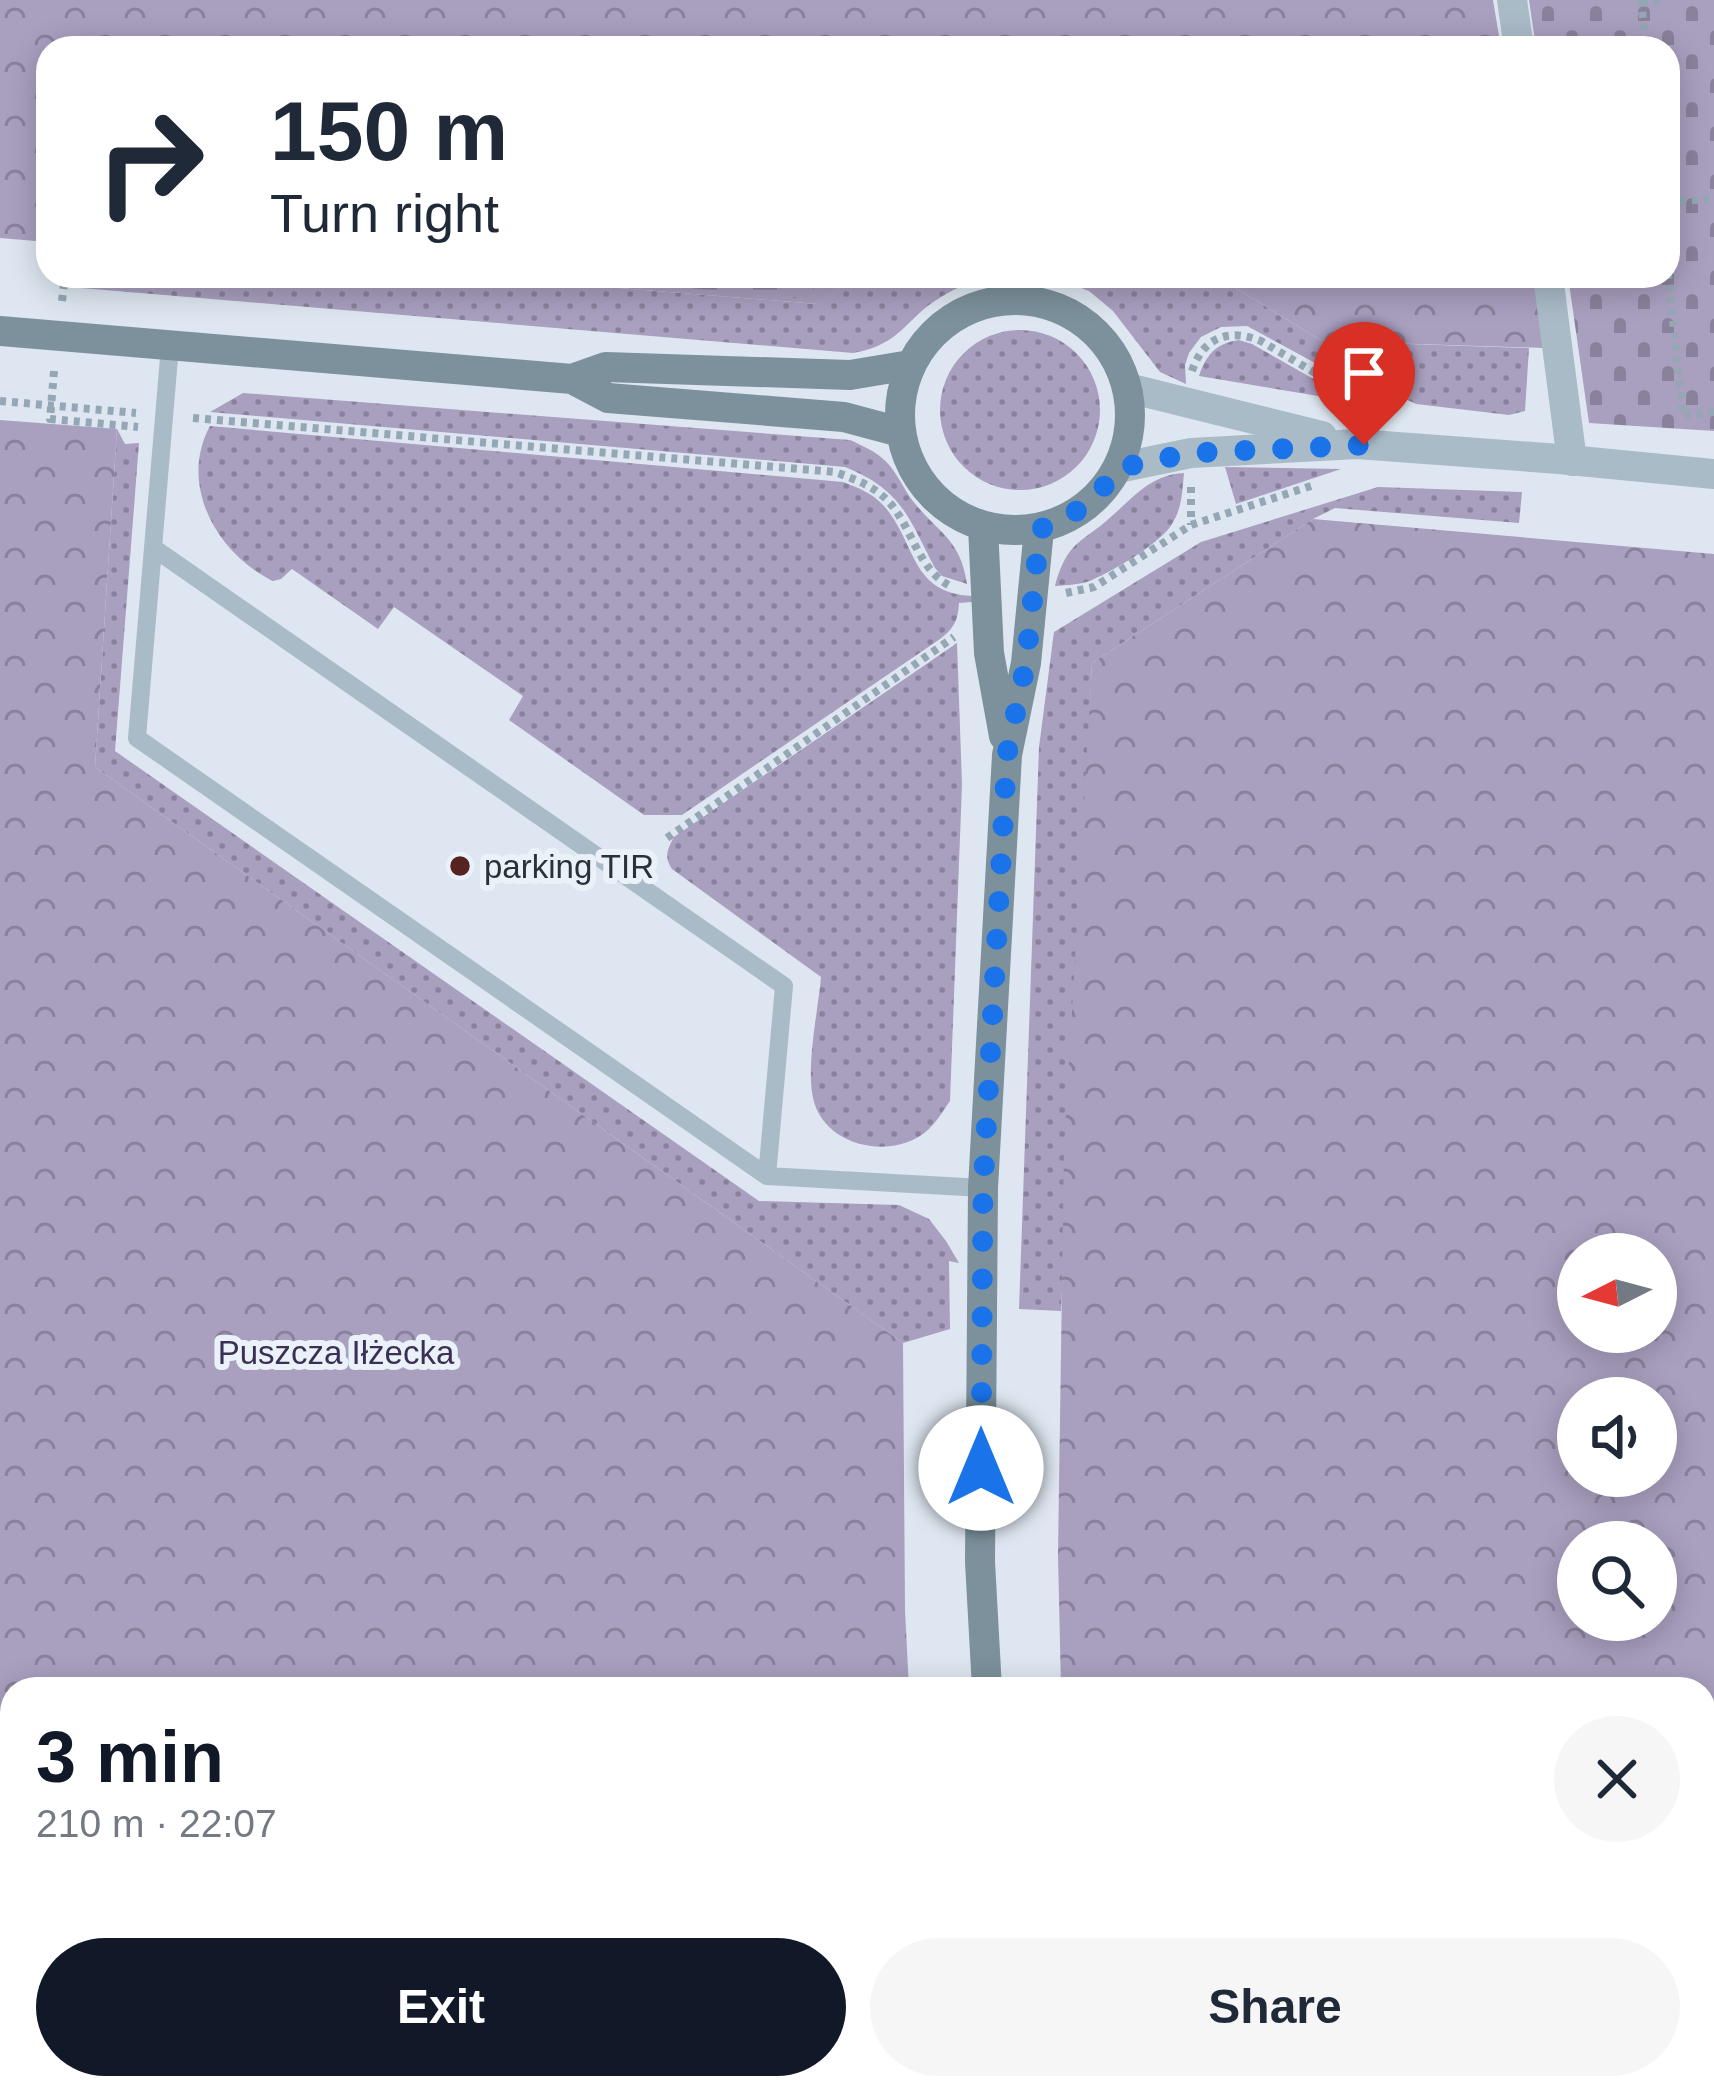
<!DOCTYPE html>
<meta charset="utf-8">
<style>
body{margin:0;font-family:Helvetica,sans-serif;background:#f6f6f7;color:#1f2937;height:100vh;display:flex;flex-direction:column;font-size:45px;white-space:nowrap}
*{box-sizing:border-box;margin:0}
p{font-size:39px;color:#747a83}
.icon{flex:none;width:66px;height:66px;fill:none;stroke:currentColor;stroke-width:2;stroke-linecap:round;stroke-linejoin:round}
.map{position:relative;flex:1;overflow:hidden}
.side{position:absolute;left:0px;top:1677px;width:1716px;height:423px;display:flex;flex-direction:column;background:#fff;border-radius:36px 36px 0 0;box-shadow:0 6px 30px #0003}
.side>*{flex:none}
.hud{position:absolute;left:36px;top:36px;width:1644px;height:252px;border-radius:36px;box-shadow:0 6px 30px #0003;background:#fff;color:#1f2937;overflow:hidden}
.needle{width:78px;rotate:264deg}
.buttons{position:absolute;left:1557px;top:1233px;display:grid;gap:24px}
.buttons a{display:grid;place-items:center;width:120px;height:120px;border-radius:50%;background:#fff;box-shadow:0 6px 30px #0003;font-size:60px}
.pin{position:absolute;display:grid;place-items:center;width:102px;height:102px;color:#fff;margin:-123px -51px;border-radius:50% 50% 50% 0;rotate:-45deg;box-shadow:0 0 12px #0007}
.pin .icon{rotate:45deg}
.me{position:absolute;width:132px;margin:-66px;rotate:0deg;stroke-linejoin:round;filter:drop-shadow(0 0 9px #0008)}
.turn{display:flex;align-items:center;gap:42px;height:252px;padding:0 36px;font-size:54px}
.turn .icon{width:156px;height:156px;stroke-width:2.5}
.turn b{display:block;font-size:84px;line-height:102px}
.round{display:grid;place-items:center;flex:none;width:126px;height:126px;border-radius:63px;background:#f6f6f7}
.head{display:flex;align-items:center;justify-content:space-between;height:204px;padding:0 36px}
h1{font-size:72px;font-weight:800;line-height:90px;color:#111827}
.action{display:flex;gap:24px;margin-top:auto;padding:24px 36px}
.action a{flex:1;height:138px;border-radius:72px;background:#111827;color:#fff;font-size:48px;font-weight:800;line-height:138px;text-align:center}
.action a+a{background:#f6f6f7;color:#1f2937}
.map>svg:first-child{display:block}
.grass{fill:url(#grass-dots)}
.forest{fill:url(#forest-crowns);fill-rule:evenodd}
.wetland{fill:url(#wetland-marsh)}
.cemetery{fill:url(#cemetery-stones)}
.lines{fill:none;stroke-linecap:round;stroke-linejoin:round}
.path{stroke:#95a7b4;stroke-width:8;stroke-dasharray:6 6;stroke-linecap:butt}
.service{stroke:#aabbc8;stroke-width:18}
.minor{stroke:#aabbc8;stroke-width:30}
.tertiary{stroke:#aabbc8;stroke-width:30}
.secondary{stroke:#7c919c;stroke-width:30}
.route{stroke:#1a73e8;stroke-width:21;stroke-dasharray:0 37.8}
.poi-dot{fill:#552422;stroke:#eaf1f9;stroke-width:4.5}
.labels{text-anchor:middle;stroke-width:12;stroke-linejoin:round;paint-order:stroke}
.poi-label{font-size:33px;fill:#293236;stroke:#eaf1f9;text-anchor:start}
.park-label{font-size:33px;fill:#3b2f53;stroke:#eaf1f9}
</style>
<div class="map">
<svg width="1714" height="2098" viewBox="0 0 1714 2098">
<defs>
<pattern id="grass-dots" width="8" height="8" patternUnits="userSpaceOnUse" patternTransform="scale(3)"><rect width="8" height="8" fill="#a99fbf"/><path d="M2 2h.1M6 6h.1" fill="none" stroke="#8a829c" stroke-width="1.8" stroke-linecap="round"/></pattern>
<pattern id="forest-crowns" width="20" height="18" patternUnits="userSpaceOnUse" patternTransform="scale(3)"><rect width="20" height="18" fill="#a99fbf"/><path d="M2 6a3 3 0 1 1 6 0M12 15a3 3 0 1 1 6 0" fill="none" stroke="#8a829c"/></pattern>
<pattern id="wetland-marsh" width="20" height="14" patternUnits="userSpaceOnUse" patternTransform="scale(3)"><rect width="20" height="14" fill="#a99fbf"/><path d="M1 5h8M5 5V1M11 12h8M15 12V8" fill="none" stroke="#8a829c"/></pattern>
<pattern id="cemetery-stones" width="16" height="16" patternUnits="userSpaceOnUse" patternTransform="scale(3)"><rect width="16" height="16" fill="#a99fbf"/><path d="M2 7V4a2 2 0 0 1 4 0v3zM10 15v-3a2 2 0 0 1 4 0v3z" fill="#8a829c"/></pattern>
</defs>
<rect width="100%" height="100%" fill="#dee7f1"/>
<path class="grass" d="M86,276H472L817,304L857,276H995C976,281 958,286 941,297C904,319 903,344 853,353L81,288Z
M1043,276H1216L1322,341L1529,348L1525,411L1509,415L1416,404L1372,383L1328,370L1247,326L1221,327L1201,337L1189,353L1185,365L1186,384L1160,372L1113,311L1089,291L1055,278Z
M940 410a80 80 0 1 1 160 0a80 80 0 1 1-160 0Z
M1239,340L1252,344L1340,394L1330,398L1199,376C1206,355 1216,343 1239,340Z
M243,393L850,440C865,447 880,453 890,466C900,478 906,494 917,506C942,535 961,542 967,584L942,576L935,568C908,517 902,490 845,467L210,412Z
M210,426L843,482C859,488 872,493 884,506C917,544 910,593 972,596V602L959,603C958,621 954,628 940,639L682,815H644L509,720L523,696L394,607L378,629L292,569L281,579L273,581C217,554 178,485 210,426Z
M117,429L125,444L139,443L115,751L759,1201L899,1205L929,1219L946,1241L959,1263L949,1261L950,1329L903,1343L95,767Z
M1225,467L1341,469L1236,504Z
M1184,473C1182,494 1182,510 1170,527C1157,545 1113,571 1092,580C1080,585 1067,585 1055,586C1068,539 1082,544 1113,515C1136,495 1151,475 1184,473Z
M1378,487L1522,492L1519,523L1335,508L1313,519L1092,663L1061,1311L1019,1309L1039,747L1054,632L1201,542Z
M957,643L962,784L950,1101C941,1114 933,1128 920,1136C883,1159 823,1144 813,1098C806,1065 818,1011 821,977L672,869C664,857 667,850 674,837Z"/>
<path class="forest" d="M0,0H1493L1501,48H48V242L0,238Z
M472,276H857L818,304Z
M1216,276H1534L1545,348L1322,341Z
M0,420L117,429L95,767L903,1343L905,1610L909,1689H12V2088H930L932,2098H0Z
M1313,519L1714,554V2098H1095L1094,2088H1704V1689H1061L1058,1554L1064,1150L1092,663ZM1656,1254V1332H1578V1254ZM1578,1398H1656V1476H1578ZM1656,1542V1620H1578V1542Z"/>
<path class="wetland" d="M561,276H822L807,299Z"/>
<path class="cemetery" d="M1529,0H1714V431L1589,423L1568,276H1668V48H1536Z"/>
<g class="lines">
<path class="path" d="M1641,0L1646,48
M1642,3L1666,0
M1668,203L1714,198
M1668,273L1683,415L1714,412
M62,301L65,276
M54,371L50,419L138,427
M1192,371C1203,337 1229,328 1261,341L1373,407
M0,401L136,413
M193,418L835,472C854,479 872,485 887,500C912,525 917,569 950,586
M1191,487V525
M1066,593L1094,587L1191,525L1314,485
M667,838L954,637"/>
<path class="service" d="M170,346L137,738L767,1176L983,1188
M155,549L784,986L767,1176"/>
<path class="minor" d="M1512,0L1519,48
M1548,276L1572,461"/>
<path class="tertiary" d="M1128,388L1322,436
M1118,468L1191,453L1357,444L1559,459L1714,474"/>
<path class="secondary" d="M900 415a115 115 0 1 1 230 0a115 115 0 1 1-230 0Z
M0,331L572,379L608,398L844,417L900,432
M572,379L606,367L850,375L910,365
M983,527L989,653L1004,736
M987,1689L980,1562L983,1188L1007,755L1026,663L1039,529
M1016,2088V2098"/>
</g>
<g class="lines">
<path class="route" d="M981,1468L983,1188L1007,754L1026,663L1040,529C1078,514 1094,502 1118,468L1191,453L1364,445"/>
</g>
<circle class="poi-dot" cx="460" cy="866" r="12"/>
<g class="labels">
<g class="poi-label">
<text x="484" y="878">parking TIR</text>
</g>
<g class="park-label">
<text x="336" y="1364">Puszcza Iłżecka</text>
</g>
</g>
</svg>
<div class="buttons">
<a><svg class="needle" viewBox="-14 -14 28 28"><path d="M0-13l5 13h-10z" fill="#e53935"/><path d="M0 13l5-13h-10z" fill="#747a83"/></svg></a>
<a><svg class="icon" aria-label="sound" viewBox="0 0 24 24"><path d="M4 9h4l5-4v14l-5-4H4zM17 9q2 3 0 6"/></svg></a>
<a><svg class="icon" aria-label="search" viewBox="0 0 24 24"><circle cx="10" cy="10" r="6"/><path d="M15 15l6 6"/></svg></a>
</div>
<div class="pin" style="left:1364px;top:445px;background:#d93025"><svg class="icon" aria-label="arrive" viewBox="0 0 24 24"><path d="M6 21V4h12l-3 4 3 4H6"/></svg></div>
<svg class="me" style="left:981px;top:1468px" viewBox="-20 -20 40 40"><circle r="19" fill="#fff"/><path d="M0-13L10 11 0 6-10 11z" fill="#1a73e8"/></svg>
<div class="hud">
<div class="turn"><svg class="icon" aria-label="right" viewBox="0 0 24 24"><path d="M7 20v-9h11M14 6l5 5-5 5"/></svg><div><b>150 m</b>Turn right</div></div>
</div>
<section class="side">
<div class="head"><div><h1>3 min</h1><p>210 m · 22:07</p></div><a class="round"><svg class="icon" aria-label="close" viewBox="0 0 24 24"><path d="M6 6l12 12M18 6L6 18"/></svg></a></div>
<div class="action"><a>Exit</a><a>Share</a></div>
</section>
</div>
